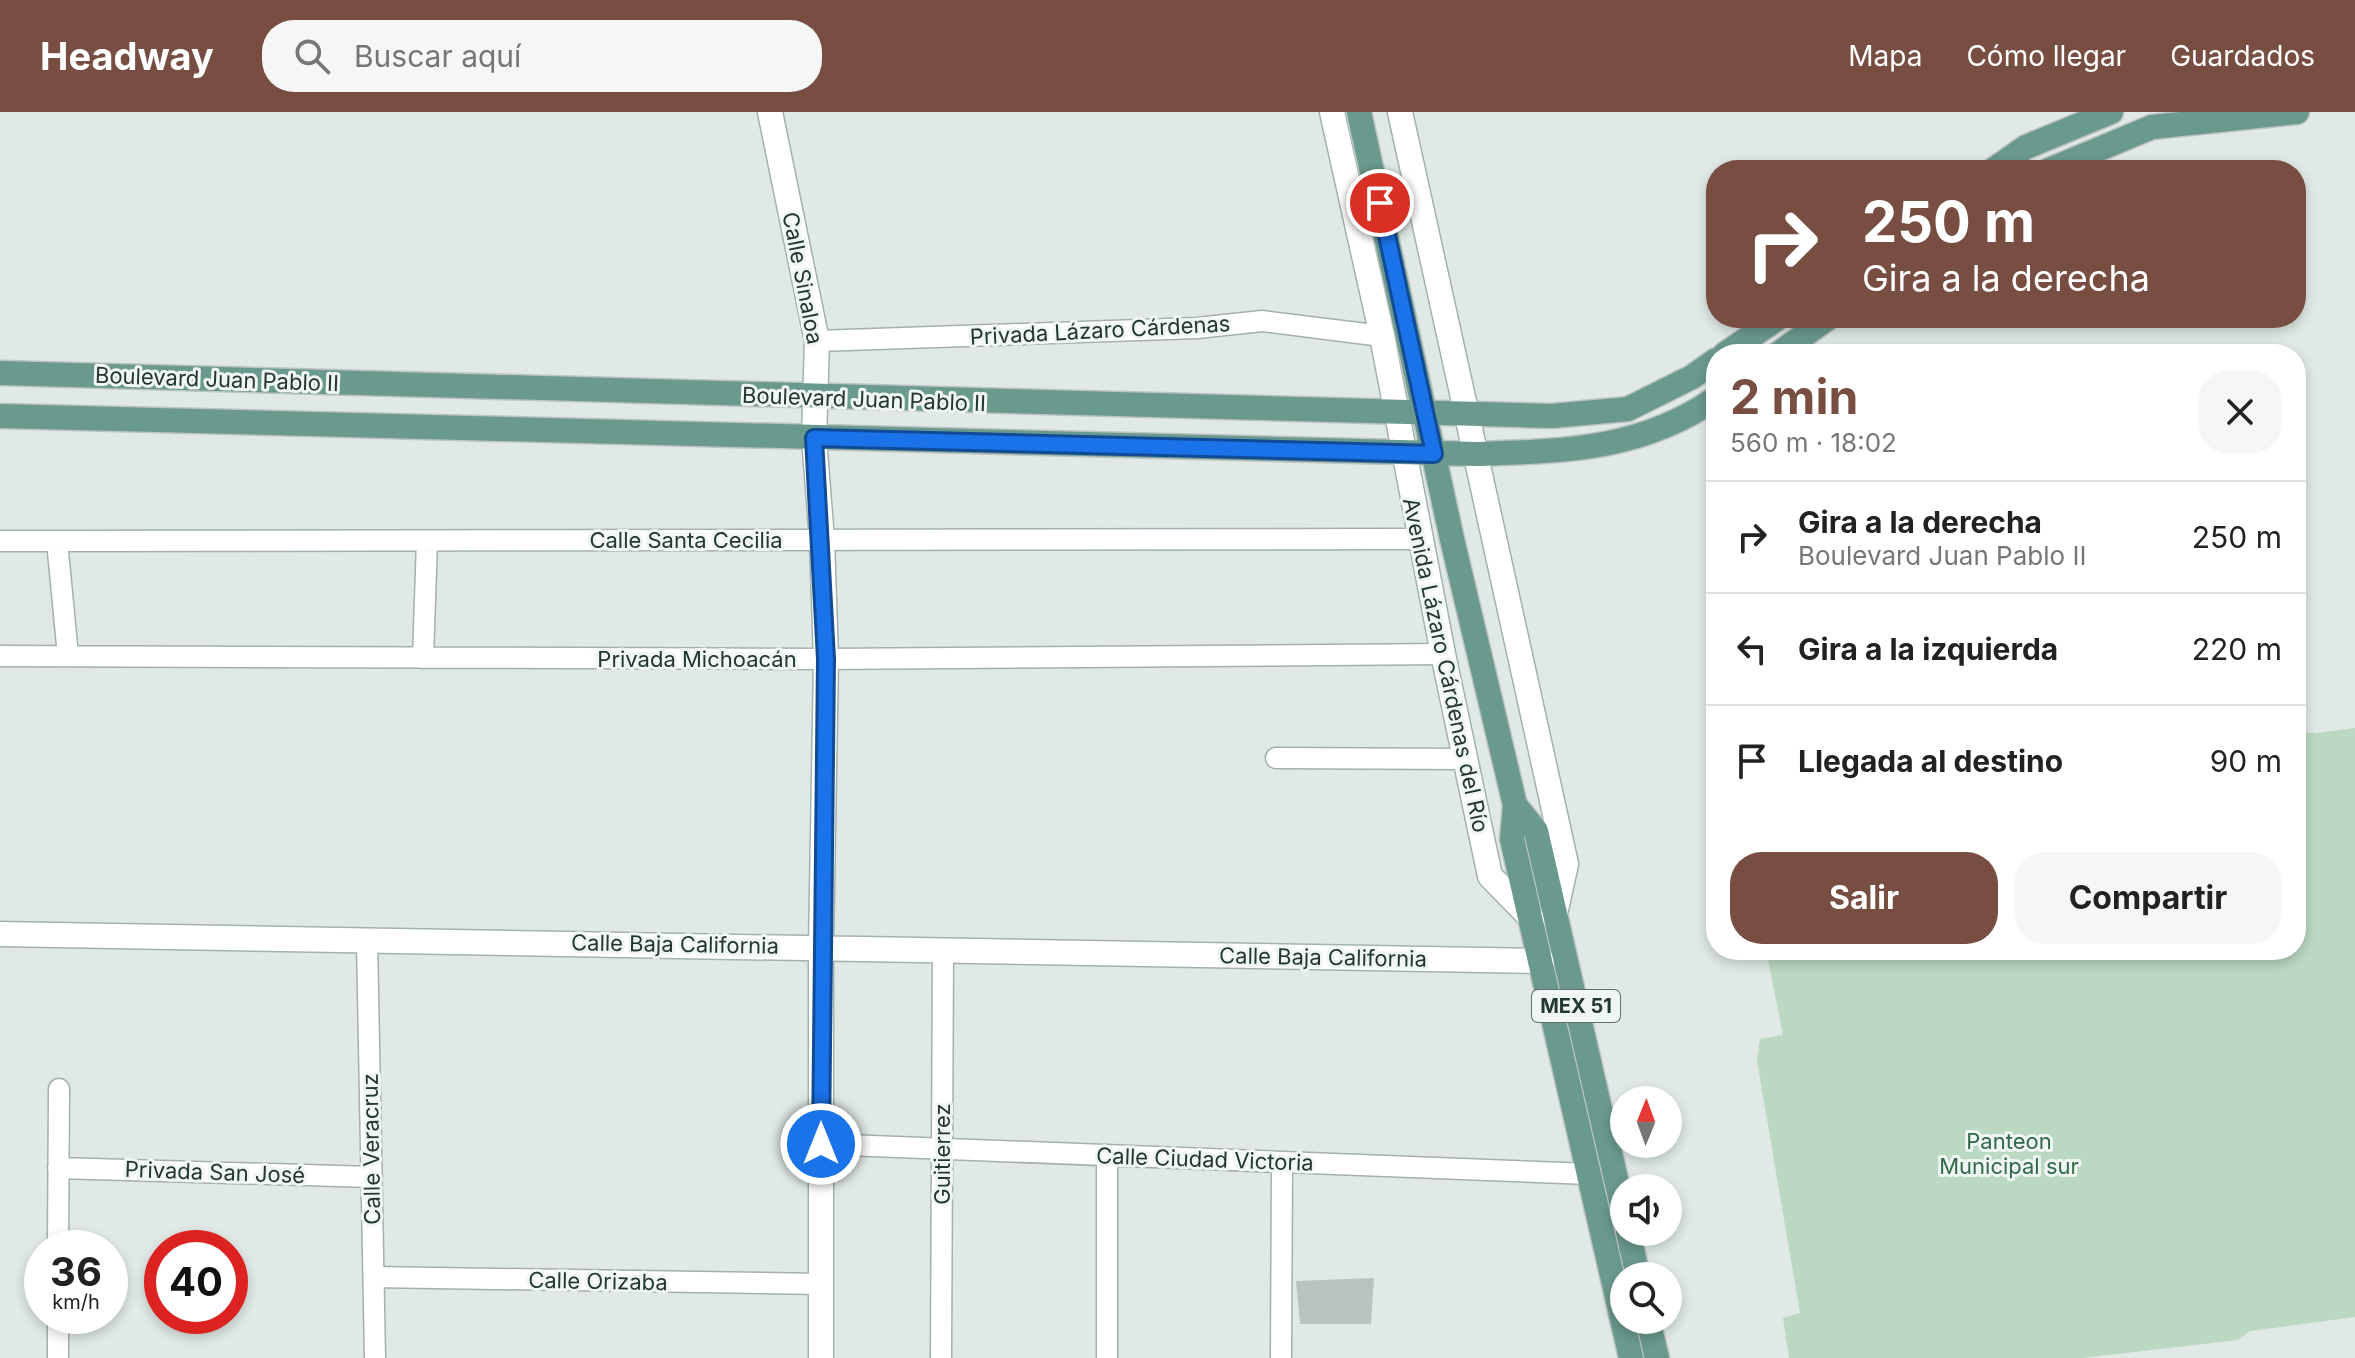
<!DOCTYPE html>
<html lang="es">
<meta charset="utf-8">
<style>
body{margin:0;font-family:Inter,sans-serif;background:#f6f6f6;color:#222;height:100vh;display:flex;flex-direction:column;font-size:30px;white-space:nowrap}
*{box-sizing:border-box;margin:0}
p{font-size:26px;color:#767676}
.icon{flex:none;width:44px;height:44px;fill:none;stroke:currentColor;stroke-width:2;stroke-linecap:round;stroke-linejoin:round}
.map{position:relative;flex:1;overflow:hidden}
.details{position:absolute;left:1706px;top:232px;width:600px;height:616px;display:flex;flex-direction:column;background:#fff;border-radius:32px;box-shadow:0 4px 12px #0003}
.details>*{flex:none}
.guide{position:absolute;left:1706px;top:48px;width:600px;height:168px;border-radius:32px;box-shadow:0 4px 12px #0003;background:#774e41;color:#fff;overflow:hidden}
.needle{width:52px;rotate:1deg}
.fabs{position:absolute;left:1610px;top:974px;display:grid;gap:16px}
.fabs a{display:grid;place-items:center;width:72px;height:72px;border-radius:50%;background:#fff;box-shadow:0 4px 12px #0003;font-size:40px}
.speed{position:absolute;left:24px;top:1118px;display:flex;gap:16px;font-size:40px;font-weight:700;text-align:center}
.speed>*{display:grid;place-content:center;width:104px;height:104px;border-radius:50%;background:#fff;box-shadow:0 4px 12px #0003;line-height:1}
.speed small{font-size:20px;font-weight:400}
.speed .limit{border:12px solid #d22;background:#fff;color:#111}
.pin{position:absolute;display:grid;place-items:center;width:68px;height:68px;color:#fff;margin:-34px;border:4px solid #fff;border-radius:50%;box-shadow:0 2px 8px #0007}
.me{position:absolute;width:88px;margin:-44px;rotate:0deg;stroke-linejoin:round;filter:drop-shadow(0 0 6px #0008)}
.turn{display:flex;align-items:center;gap:28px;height:168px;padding:0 24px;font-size:36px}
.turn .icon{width:104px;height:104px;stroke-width:2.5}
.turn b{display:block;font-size:56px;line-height:68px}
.round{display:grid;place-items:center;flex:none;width:84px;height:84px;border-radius:32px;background:#f6f6f6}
.summary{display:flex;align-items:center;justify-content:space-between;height:136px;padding:0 24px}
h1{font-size:48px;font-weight:700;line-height:60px;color:#774e41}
.primary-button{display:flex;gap:16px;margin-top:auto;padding:16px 24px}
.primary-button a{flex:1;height:92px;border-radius:32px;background:#774e41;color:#fff;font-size:32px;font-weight:700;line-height:92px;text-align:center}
.primary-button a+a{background:#f6f6f6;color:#222}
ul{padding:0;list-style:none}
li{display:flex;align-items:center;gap:24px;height:112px;padding:0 24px;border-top:2px solid #e0e0e0}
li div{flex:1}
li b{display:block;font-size:30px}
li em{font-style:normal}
header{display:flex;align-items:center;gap:48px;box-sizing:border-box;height:112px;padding:0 40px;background:#774e41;color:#fff}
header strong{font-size:38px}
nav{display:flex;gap:44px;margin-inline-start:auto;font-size:28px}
.search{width:560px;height:72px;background:#f6f6f6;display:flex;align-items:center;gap:20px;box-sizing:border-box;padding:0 28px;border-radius:32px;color:#767676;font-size:30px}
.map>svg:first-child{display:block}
.green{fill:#bbd8c3}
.building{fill:#b6c3be}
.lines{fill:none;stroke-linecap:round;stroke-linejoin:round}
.street-casing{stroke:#a4b0ab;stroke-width:23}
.secondary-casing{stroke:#a1b3ac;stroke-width:27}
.primary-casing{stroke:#bdc3c1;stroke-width:27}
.street{stroke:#fff;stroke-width:20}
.secondary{stroke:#fff;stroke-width:24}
.primary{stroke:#6a998d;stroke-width:24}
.route-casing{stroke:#114b97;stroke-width:20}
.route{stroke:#1a73e8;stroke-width:14}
.labels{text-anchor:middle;stroke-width:6;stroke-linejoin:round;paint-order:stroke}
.shield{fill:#f0f6f3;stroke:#60706b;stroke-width:2}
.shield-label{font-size:20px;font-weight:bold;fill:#233731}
.street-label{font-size:22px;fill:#233731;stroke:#f0f6f3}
.park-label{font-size:22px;fill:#326947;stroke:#f0f6f3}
</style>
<header>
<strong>Headway</strong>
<div class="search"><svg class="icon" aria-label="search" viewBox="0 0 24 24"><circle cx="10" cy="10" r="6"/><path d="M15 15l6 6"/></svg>Buscar aquí</div>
<nav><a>Mapa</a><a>Cómo llegar</a><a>Guardados</a></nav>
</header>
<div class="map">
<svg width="2355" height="1246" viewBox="0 0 2355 1246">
<rect width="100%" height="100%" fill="#e0e9e5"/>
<path class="green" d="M2355,616V1205L2250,1219L2238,1228L2083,1246H1789L1783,1206L1800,1201L1757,949L1760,927L1783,923L1766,838H2296V620L2316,621Z"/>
<path class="building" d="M1374,1166L1371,1212H1300L1296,1169Z"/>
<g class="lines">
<defs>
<path id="street" d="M817,229L1197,216L1262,209L1382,224
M0,429L1420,427
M57,429L68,544
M0,544L826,547L1443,542
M423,546L427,429
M1276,646L1464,647
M367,828L375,1246
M821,1032L1589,1062
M1107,1043V1246
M58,1056L372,1065
M58,1136L59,977
M374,1165L821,1172
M58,1204V1246
M941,1246L943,837
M1281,1246L1282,1050"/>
<path id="secondary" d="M770,0L817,229L814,326L822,428L826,547L821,835V1246
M1332,0L1382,224L1443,542L1490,764L1533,808
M1400,0L1566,752L1555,802
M0,822L1542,849"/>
<path id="primary" d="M1359,0L1452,427L1515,693L1512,727L1631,1246
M1993,58L2026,35L2111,0
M2049,58L2152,15L2297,0
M1725,242L1778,206
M1778,242L1828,206
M0,261L1552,304L1628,297L1692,265L1716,248
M0,304L1477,342C1564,339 1642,338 1716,286
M1515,693L1536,719L1624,1102
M1628,1120L1638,1164
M1648,1208L1657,1246"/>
</defs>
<use href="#street" class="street-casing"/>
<use href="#secondary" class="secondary-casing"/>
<use href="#primary" class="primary-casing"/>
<use href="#street" class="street"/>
<use href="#secondary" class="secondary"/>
<use href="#primary" class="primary"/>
</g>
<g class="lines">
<defs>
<path id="route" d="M821,1032L826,547L814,326L1434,342L1380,91"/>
</defs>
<use href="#route" class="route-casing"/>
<use href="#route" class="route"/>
</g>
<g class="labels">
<rect class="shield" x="1532" y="878" width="88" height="32" rx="6"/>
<g class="shield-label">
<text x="1576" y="901">MEX 51</text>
</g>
<g class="street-label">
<text transform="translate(803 166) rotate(79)" y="8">Calle Sinaloa</text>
<text transform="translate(1100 218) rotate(-3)" y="8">Privada Lázaro Cárdenas</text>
<text transform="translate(217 267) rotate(2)" y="8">Boulevard Juan Pablo II</text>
<text transform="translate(864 287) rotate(2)" y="8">Boulevard Juan Pablo II</text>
<text x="686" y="436">Calle Santa Cecilia</text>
<text x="697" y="555">Privada Michoacán</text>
<text transform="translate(1446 553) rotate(78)" y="8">Avenida Lázaro Cárdenas del Río</text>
<text transform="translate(675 832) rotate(1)" y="8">Calle Baja California</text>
<text transform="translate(1323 845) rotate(1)" y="8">Calle Baja California</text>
<text transform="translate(371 1037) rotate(-91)" y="8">Calle Veracruz</text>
<text transform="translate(942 1042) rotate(-90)" y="8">Guitierrez</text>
<text transform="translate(1205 1047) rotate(2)" y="8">Calle Ciudad Victoria</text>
<text transform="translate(215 1060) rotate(2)" y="8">Privada San José</text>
<text transform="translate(598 1169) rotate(1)" y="8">Calle Orizaba</text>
</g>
<g class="park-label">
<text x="2009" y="1037">Panteon<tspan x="2009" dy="25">Municipal sur</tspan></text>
</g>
</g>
</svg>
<div class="fabs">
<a><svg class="needle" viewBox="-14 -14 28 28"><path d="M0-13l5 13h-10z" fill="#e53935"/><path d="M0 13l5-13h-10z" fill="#767676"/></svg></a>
<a><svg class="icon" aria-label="sound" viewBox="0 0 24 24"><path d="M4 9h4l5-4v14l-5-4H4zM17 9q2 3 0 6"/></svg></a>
<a><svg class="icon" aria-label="search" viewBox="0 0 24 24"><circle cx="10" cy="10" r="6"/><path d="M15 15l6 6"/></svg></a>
</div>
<div class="speed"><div>36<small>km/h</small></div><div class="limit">40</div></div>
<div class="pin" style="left:1380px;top:91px;background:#d93025"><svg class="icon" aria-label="arrive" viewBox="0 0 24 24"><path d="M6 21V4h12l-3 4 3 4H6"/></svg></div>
<svg class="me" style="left:821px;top:1032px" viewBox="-20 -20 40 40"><circle r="17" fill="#1a73e8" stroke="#fff" stroke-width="3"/><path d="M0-11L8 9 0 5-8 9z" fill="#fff"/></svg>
<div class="guide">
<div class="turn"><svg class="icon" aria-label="right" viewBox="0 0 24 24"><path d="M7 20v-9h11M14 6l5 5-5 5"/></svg><div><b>250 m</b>Gira a la derecha</div></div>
</div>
<section class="details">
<div class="summary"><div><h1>2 min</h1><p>560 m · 18:02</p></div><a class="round"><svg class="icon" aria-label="close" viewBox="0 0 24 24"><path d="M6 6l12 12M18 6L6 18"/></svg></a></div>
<ul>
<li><svg class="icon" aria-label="right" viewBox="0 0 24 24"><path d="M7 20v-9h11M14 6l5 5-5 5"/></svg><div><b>Gira a la derecha</b><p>Boulevard Juan Pablo II</p></div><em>250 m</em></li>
<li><svg class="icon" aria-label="left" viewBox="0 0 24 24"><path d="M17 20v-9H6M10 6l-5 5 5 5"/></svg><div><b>Gira a la izquierda</b></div><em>220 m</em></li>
<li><svg class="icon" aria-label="arrive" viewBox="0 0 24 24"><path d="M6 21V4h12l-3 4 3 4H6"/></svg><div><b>Llegada al destino</b></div><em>90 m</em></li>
</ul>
<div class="primary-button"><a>Salir</a><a>Compartir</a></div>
</section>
</div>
